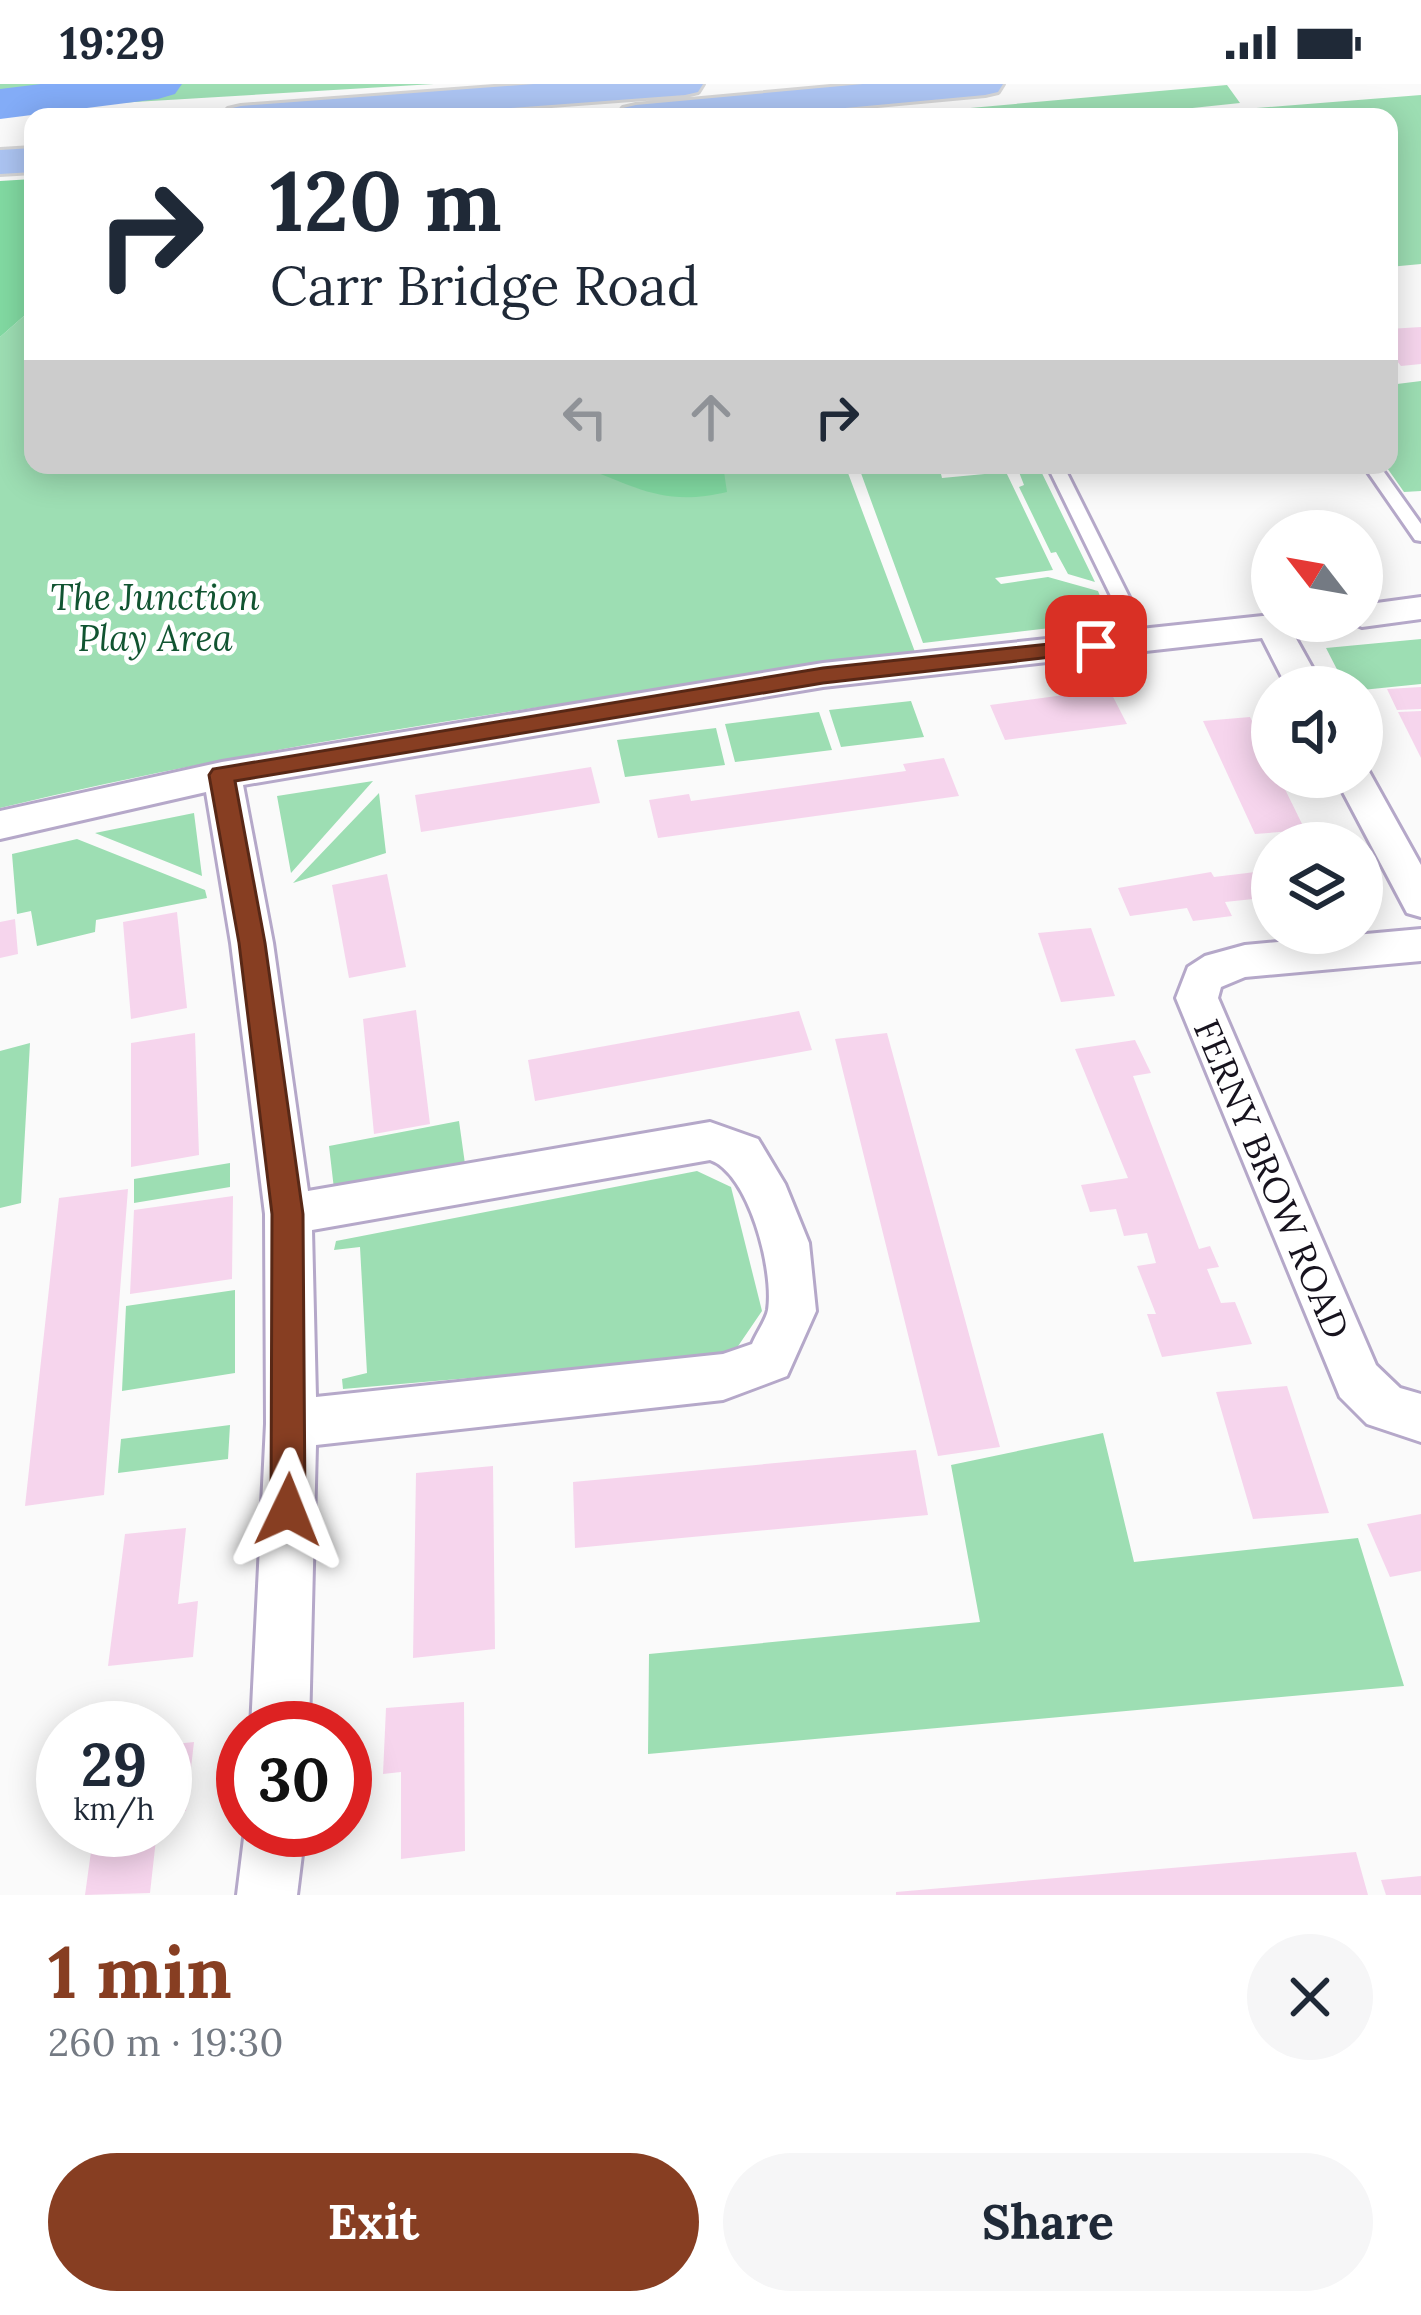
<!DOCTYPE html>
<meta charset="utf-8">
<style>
body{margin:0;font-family:Lora,serif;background:#f6f6f7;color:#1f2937;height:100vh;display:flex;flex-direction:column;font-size:45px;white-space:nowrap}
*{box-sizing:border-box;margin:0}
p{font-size:39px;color:#747a83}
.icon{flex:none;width:66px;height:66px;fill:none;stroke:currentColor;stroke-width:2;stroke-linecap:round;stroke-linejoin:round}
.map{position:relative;height:1811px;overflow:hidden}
.panel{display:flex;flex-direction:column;background:#fff;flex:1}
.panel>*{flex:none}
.guide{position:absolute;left:24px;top:24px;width:1374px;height:366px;border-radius:24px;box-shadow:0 6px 30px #0003;background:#fff;color:#1f2937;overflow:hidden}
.needle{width:78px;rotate:301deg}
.tools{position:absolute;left:1251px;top:426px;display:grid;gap:24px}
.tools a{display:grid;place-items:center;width:132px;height:132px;border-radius:50%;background:#fff;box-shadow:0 6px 30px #0003;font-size:60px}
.speed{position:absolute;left:36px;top:1617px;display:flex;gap:24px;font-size:60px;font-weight:700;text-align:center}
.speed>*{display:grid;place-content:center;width:156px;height:156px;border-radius:50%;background:#fff;box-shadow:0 6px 30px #0003;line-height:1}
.speed small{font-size:30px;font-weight:400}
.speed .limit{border:18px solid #d22;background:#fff;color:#111}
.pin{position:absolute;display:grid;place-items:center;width:102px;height:102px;color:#fff;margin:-51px;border-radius:24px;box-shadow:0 6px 18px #0006}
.me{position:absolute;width:132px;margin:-66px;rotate:2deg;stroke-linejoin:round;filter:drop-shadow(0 0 9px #0008)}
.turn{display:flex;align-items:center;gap:42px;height:252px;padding:0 48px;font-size:54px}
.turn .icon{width:156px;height:156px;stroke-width:2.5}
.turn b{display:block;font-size:84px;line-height:102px}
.lanes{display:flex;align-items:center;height:114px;padding:0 48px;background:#0003;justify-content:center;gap:60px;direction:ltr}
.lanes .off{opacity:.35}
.round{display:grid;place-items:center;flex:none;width:126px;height:126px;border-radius:63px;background:#f6f6f7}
.overview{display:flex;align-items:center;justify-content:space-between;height:204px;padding:0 48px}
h1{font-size:72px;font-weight:700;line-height:90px;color:#873e22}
.primary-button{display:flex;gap:24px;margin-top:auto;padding:24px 48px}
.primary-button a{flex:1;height:138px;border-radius:72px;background:#873e22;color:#fff;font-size:48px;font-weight:700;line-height:138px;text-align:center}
.primary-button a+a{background:#f6f6f7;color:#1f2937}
.status{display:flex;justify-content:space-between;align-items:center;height:84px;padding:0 60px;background:#fff;direction:ltr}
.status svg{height:33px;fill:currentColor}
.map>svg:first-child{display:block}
.green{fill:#9ddeb3}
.forest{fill:#82daa2}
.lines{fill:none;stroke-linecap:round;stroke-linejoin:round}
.river{fill:#83acf7;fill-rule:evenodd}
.building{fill:#f6d5ed}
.service-casing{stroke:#b5a8c9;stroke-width:6}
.minor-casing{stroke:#b5a8c9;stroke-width:6}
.motorway-casing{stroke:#d5d5d6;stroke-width:6}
.service{fill:#fff;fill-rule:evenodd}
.minor{fill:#fff;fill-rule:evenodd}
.motorway{fill:#acc4f2;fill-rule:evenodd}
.route{fill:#873e22;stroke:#582816;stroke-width:3}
.labels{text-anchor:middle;stroke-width:9;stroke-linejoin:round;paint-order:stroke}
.park-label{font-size:36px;font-style:italic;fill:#115431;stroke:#fff}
.street-label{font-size:36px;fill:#17131e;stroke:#fff}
</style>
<div class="status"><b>19:29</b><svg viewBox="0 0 49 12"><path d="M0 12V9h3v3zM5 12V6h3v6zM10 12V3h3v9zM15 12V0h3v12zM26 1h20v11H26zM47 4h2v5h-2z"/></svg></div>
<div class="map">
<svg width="1421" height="1811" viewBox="0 0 1421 1811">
<rect width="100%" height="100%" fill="#fafafa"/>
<path class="green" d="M0,0H434L0,26Z
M1227,1L1240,19L1107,33H869Z
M1421,11V180L1389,183V33H1144Z
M33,224V381H845L915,568C609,614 301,651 0,724V253Z
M1421,297V407L1404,408L1385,381H1389V301Z
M858,381H956L958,385L940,386L942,394L1006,388L1053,486L995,494L1001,500L1048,493L1098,507L1110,537L923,559Z
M1038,381L1095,498L1068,490L1056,468L1051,469L1019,403L1024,401L1017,383Z
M1421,555V600L1362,606L1346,603L1326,564Z
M911,617L924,653L841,663L829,626Z
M819,628L832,666L735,678L725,640Z
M716,644L725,681L625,693L617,656Z
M373,697L291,789L277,712Z
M379,709L386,769L293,799Z
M194,729L202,792L95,749Z
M77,755L205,806L207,814L96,836L95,848L37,862L31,827L17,830L12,770Z
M30,959L21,1119L0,1124V967Z
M459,1037L465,1080L334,1105L329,1062Z
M230,1079V1103L134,1119V1095Z
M697,1087L731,1103L762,1227L732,1271L343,1305L342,1295L367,1289L360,1163L334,1166L336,1157Z
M235,1206V1289L122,1307L126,1222Z
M230,1341L228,1375L118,1389L121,1355Z
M1103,1349L1134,1478L1358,1454L1404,1602L648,1670L649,1570L980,1538L951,1381Z"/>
<path class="forest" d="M33,95V224L0,253V97Z
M578,381H723L727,408C664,423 636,403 578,381Z"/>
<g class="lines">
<path class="river" d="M41,0H182L175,10L158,15L0,35V5Z"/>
</g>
<path class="building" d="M1421,243V280L1401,282L1389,267V245Z
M1421,603V625L1397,626L1387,605Z
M1109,605L1127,640L1005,656L990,621Z
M1421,627V674L1398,628Z
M1250,633L1272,678V693H1279L1305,746L1255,750L1203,637Z
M944,674L959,712L658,754L649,716L689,710L691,717L906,687L903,680Z
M591,683L600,719L421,748L415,711Z
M1272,786V813L1225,818L1232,832L1193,837L1187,824L1130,832L1118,804L1211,788L1214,793Z
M387,790L406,883L349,894L332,801Z
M177,828L187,924L131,935L123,838Z
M15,835L18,870L0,874V838Z
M1091,844L1115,912L1061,918L1038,849Z
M416,926L430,1040L374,1050L363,935Z
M799,927L812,966L535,1017L528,976Z
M195,949L199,1071L131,1083V959Z
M887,949L985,1309L1000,1363L938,1372L835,955Z
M1135,956L1151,989L1133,992L1199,1165L1210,1162L1219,1183L1207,1185L1221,1219L1235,1218L1252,1260L1162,1273L1147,1230H1156L1137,1182L1156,1179L1147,1149L1124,1152L1116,1125L1090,1128L1081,1101L1128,1094L1075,965Z
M128,1105L104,1411L25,1422L59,1114Z
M233,1112L232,1195L130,1210L134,1126Z
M1287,1302L1329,1429L1253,1435L1216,1308Z
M916,1366L928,1431L575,1464L573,1398Z
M493,1382L495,1565L413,1574L416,1389Z
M1421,1430V1487L1390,1493L1367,1440Z
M186,1444L178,1520L198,1517L193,1573L108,1582L125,1450Z
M464,1618L465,1767L401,1775V1688L383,1690L386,1624Z
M194,1658L186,1727L165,1728V1661Z
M94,1746H157L150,1809L85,1811Z
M1356,1768L1368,1811H896V1808Z
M1421,1792V1811H1386L1381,1796Z"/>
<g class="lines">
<defs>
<path id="service" d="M1047,381H1063L1151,557L1148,561L1142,563L1133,557Z
M1363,381H1379L1421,440V457L1415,456Z"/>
<path id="minor" d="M1421,513V535L1362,543L1348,537H1362V521Z
M1272,531V537H1336L1331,545L1294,551L1323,603H1287L1262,554L823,603L243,701L273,859L308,1107L710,1038L758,1055L785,1100L809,1159L816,1227L787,1292L723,1316L316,1361L309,1644H251L266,1340L265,1130L231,859L206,708L0,755V727L222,678L823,579ZM710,1076C749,1089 774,1186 768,1226C766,1236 756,1250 752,1260L723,1270L316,1313L312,1146Z
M1362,682L1367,684L1421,781V833L1407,829L1335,693H1362Z
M1421,845V877L1245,893L1221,903L1218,914L1376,1281L1400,1304L1421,1310V1358L1367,1340L1340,1313L1176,914L1188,883L1205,872L1245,861Z
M245,1746H305L297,1811H237Z"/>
<path id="motorway" d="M534,0H703L698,8L685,11L393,33H222L228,25L241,22Z
M863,0H1003L998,8L985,11L748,33L617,32L623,24L636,21Z
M33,64V88L0,90V66Z"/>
</defs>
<use href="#service" class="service-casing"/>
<use href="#minor" class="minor-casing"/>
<use href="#motorway" class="motorway-casing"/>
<use href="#service" class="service"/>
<use href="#minor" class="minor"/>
<use href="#motorway" class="motorway"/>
</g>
<path class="route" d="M1096,555L1105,557V567L823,599L235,697L265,859L303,1130L305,1426L300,1438L288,1443L276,1438L271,1426L272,1130L239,859L209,691L213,685L823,584Z"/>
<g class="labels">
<g class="park-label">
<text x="155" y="526">The Junction<tspan x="155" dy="41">Play Area</tspan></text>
</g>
<g class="street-label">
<text transform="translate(1272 1095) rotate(67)" y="13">FERNY BROW ROAD</text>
</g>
</g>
</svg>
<div class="tools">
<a><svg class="needle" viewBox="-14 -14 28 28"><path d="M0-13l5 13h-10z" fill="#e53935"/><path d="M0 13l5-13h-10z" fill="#747a83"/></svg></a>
<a><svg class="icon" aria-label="sound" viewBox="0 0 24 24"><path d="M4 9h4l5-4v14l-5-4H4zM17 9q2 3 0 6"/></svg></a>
<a><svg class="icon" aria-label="layers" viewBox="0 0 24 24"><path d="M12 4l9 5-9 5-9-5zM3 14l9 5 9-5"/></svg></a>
</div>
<div class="speed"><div>29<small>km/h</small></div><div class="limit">30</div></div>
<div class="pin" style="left:1096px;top:562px;background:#d93025"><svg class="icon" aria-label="arrive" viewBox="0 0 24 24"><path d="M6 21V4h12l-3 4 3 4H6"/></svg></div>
<svg class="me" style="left:288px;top:1426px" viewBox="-20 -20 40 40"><path d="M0-17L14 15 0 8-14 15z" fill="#873e22" stroke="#fff" stroke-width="4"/></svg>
<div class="guide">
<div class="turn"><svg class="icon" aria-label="right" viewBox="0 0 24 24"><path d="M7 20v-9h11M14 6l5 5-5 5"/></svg><div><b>120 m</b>Carr Bridge Road</div></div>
<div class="lanes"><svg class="icon off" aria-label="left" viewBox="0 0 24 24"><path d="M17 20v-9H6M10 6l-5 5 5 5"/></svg><svg class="icon off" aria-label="ahead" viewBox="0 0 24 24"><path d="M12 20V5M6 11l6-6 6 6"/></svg><svg class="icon" aria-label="right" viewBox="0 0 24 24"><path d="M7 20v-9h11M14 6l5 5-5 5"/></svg></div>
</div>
</div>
<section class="panel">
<div class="overview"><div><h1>1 min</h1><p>260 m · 19:30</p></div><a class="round"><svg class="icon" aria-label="close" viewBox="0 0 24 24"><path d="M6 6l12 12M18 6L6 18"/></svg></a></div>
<div class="primary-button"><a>Exit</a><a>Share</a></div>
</section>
